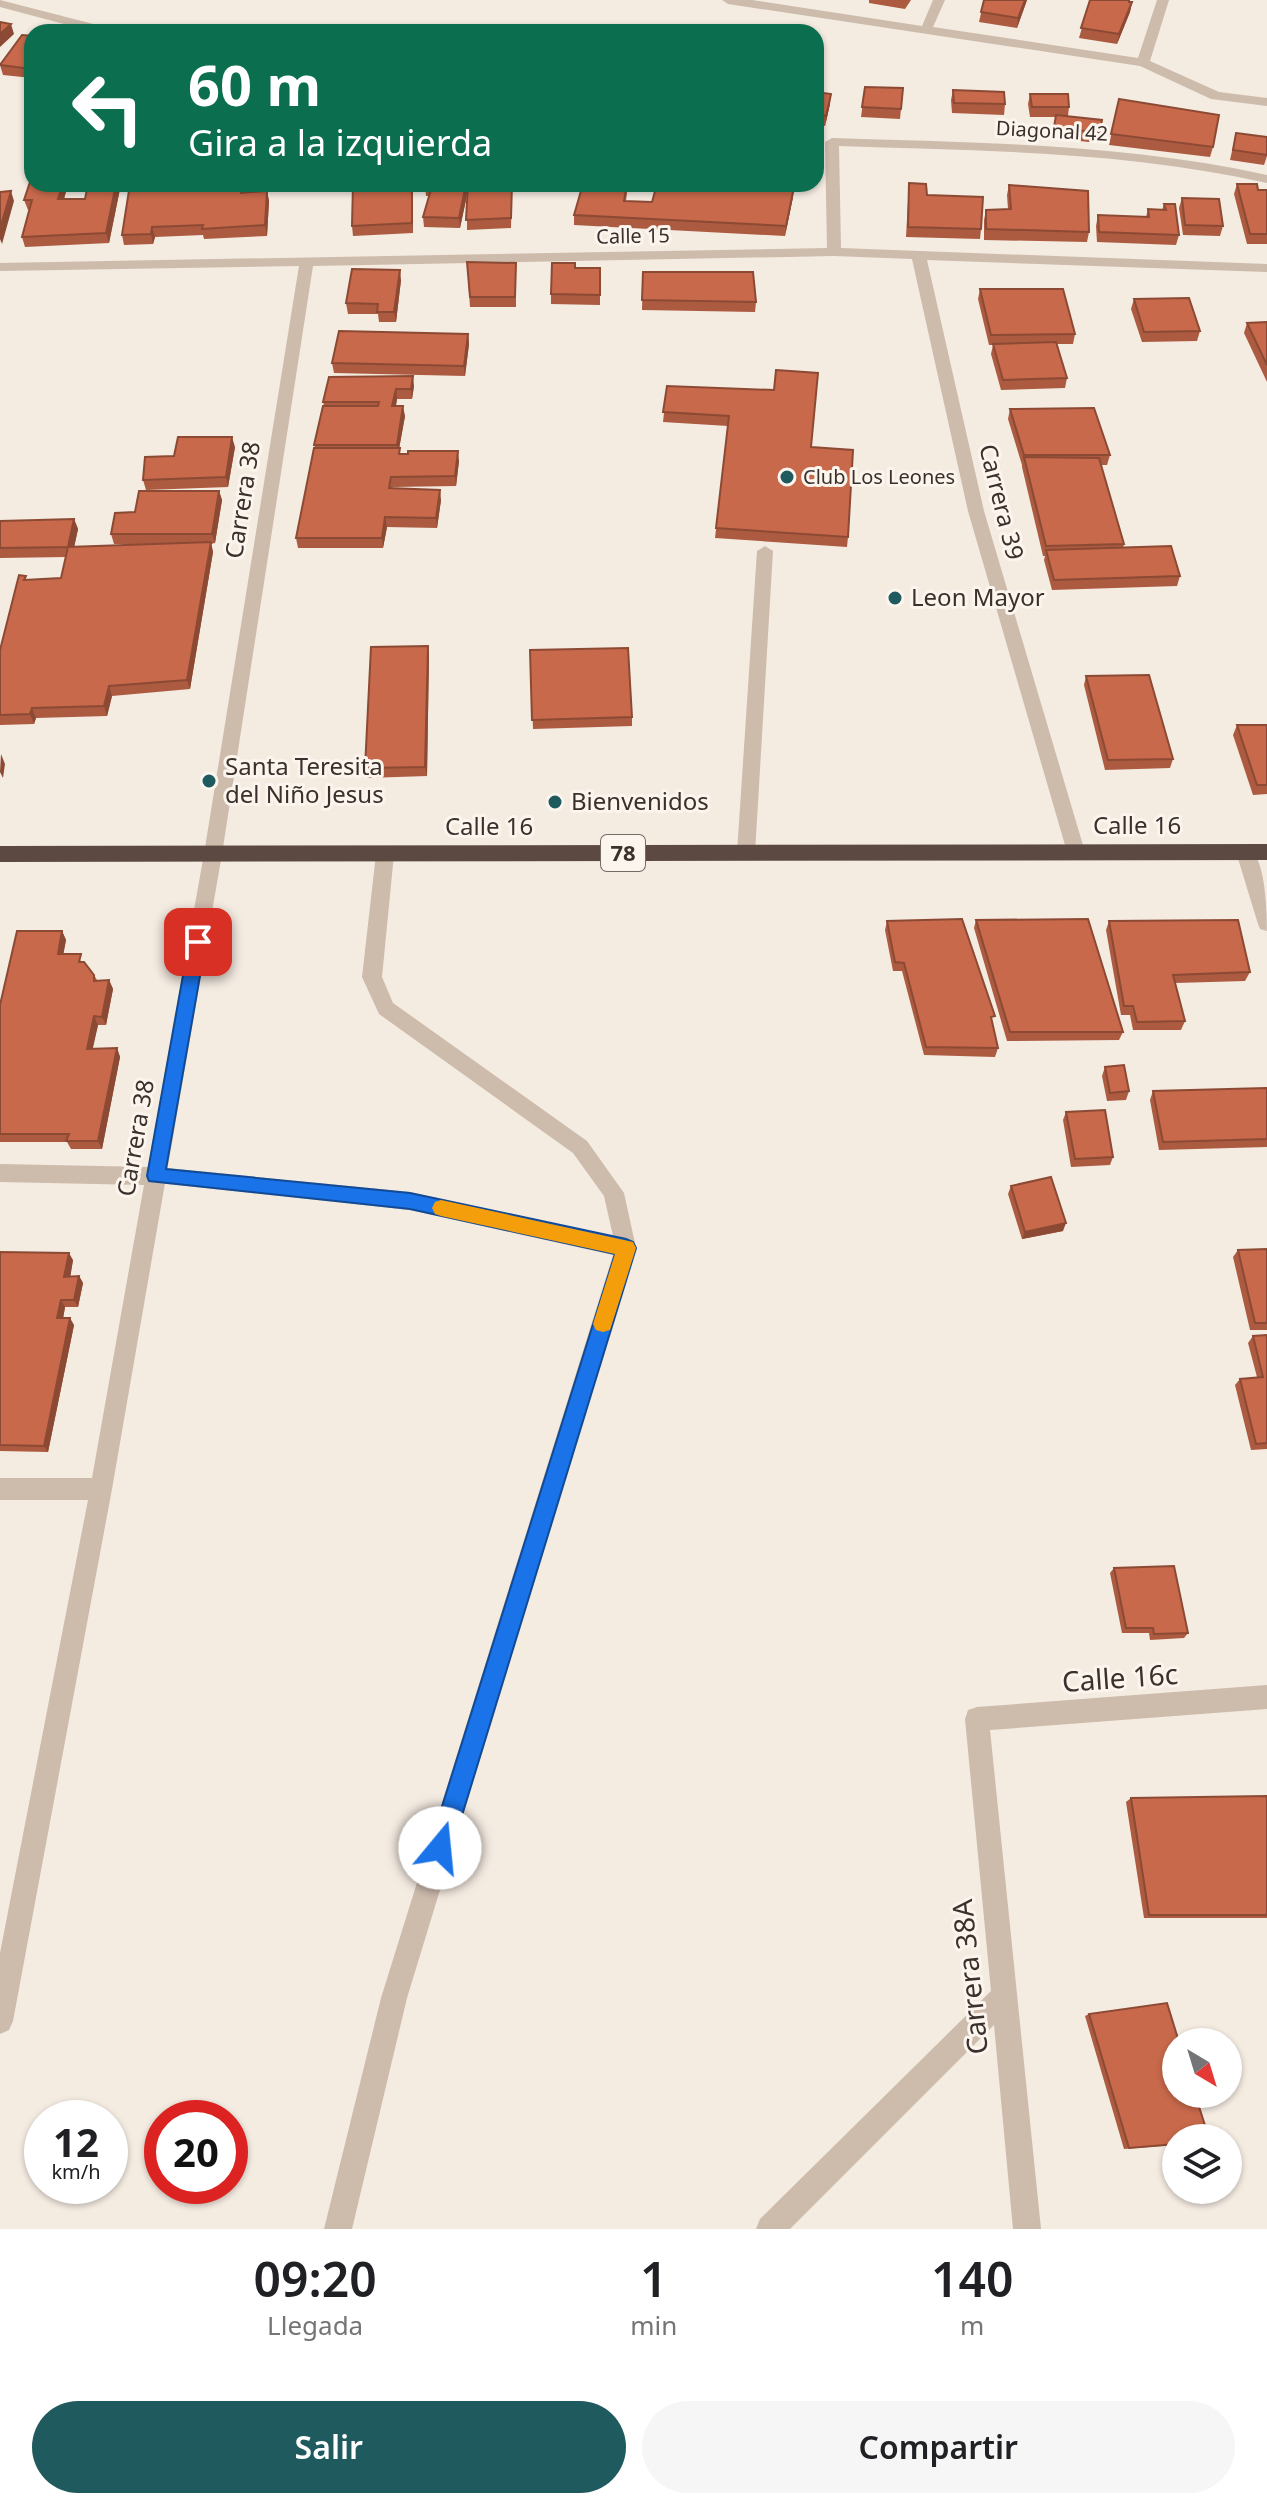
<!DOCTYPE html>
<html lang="es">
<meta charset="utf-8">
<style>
body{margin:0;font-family:"Noto Sans",sans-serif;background:#f6f6f6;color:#202124;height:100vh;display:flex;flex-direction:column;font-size:30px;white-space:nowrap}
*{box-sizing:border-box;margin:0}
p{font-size:26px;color:#757577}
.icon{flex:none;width:44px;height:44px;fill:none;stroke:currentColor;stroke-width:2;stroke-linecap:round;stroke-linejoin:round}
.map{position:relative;height:2229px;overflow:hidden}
.drawer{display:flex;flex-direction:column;background:#fff;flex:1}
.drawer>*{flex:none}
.banner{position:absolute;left:24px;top:24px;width:800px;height:168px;border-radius:24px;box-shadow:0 2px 6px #0004;background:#0b6e4f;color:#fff;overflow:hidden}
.needle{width:52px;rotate:142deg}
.fabs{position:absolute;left:1162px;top:2028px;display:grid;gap:16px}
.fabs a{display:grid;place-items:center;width:80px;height:80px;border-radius:50%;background:#fff;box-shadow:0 2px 6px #0004;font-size:40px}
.speed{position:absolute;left:24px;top:2100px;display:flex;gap:16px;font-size:40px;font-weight:700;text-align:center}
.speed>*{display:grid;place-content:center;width:104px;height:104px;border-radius:50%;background:#fff;box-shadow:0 2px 6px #0004;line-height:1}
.speed small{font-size:20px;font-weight:400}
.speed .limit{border:12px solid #d22;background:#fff;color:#111}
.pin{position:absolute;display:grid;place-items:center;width:68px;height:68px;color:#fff;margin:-34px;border-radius:16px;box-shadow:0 4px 12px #0006}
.me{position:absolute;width:88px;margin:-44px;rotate:17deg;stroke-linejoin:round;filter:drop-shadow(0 0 6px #0008)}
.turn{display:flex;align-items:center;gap:28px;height:168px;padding:0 32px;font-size:36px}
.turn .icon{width:104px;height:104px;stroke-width:2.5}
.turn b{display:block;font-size:56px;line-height:68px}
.eta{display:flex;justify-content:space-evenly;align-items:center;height:136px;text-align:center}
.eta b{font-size:48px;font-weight:600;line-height:56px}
.action{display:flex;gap:16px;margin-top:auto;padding:16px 32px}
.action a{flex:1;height:92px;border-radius:48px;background:#1f5a5e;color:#fff;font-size:32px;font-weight:600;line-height:92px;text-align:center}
.action a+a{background:#f6f6f6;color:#202124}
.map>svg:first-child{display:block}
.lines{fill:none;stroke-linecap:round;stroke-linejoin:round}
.lane{fill:#cdbbac;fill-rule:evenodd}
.street{fill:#cdbbac;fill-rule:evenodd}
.highway{fill:#5c4a42;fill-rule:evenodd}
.wall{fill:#ac5a40}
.shaded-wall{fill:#8c4a34}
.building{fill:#c8694b;stroke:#8c4a34;stroke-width:2}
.route{fill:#1a73e8;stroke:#114b97;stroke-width:2}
.slow{fill:#f59e0b}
.poi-dot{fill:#1f5a5e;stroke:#fbf5ee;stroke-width:3}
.labels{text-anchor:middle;stroke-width:6;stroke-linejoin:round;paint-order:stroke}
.far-street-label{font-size:20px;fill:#3b302b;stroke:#fbf5ee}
.far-poi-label{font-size:20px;fill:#3b302b;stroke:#fbf5ee;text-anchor:start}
.shield{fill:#fbf5ee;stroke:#756b66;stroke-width:2}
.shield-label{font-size:22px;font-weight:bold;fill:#3b302b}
.street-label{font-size:24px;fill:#3b302b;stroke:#fbf5ee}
.poi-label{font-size:24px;fill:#3b302b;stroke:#fbf5ee;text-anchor:start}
.near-street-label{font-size:28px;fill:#3b302b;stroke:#fbf5ee}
</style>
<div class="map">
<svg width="1267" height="2229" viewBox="0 0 1267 2229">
<rect width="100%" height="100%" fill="#f4ebe1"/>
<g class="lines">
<path class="lane" d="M765,546L773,551L755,853L746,860L737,853L757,551Z
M385,847L394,854L382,977L393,1003L587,1141L624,1193L636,1248L407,1998L352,2229H324L381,1998L613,1255L410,1210L149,1182L146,1176L149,1170L156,1167L410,1192L613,1236L604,1196L573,1153L379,1014L362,977L376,854Z"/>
<path class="street" d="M0,0L105,27L107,30L94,32L0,7Z
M722,0H752L922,26L933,0H945L933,27L1138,58L1157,0H1169L1150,61L1219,92L1267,98V106L1211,99L1140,66L728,4Z
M832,138C978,143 1123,143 1267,175V183C1126,151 983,151 839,146L841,248L1267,264V272L927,260L984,511L1085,852L1076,859L1067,852L968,511L912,259L834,256L313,266L222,854L112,1489L13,2021L9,2030L0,2034V1953L88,1500H0V1478H92L144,1185L0,1182V1164L148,1167L204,854L299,266L0,271V263L827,248L825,142Z
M1245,845C1266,852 1267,912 1267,931L1260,929L1258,924L1236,852Z
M1267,1685V1709L990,1730L1041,2229H1013L994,2025L790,2229H756L760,2219L991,1991L965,1719L968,1710L977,1707Z"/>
<path class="highway" d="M1267,844V860L0,862V846Z"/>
</g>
<path class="wall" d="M869,0H911L905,9L869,3Z
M984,0H1027L1017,28L979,22Z
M1090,0H1130V2H1132L1130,12L1117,44L1079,38Z
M32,36V78L3,75L0,65Z
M865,87L903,88L900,119L861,117Z
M953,90L1005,104L1004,115L952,113L951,100Z
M816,92L830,104L825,126L816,125Z
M1030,94L1069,107L1068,116L1102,120L1098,143L1052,138L1056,117H1030L1028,104Z
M1119,99L1213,147L1210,157L1109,145Z
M1236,133L1267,137V156L1264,165L1230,160Z
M909,183L981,229L980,239L906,237Z
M32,184H68L64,199H85L121,184L109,243L25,247L22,237L30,210H28L24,200Z
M130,184H243V193L267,191L269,201L267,236L204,239L203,235L155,237L153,244L124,245L122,235Z
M412,184L413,233L353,236L352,226Z
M583,184H628L626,201L652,202L793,197L785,236L574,225V215Z
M1237,184L1258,190H1267V244H1247L1234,194Z
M1009,185L1089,232L1087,242L984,240V220L986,210L1008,209L1007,195Z
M425,186L512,190L511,228L467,230V195L460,228L424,227L423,217L429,196H426Z
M1182,198L1223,226L1220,236L1183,235L1179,208Z
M1164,204L1179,235L1176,245L1097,242L1096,226L1098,215L1146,217L1148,209L1162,210Z
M467,262L516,263V307H470Z
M575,268H600V305L551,304V294Z
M643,272L756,302L755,312L642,310Z
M401,280L396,322H379L378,314H348L346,303Z
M980,289L1075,334L1073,344H1057L1067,378L1065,388L1001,390L991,354L993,345H989L978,299Z
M1134,299L1200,331L1197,341L1142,342L1131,309Z
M1267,322V382L1244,333L1247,323Z
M468,334L469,344L465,376L334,373L332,363Z
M414,386L412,399H397L396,406L405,416L399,448L400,454L459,461L456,486L393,487L392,489L441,500L437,528L387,527L383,548H298L296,538L315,448L314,445L324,406L323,402Z
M667,386L811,447L848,537L847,547L715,538L728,426L663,422Z
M1010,409L1110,455L1107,465H1101L1124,544L1123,548L1180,576L1177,586L1052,590L1044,560L1045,556H1043L1022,467V465L1008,419Z
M235,447L228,487L146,490L143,480L174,456Z
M219,491L222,500L215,543L211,544L213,552L190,689L112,696L107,716L36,718L34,724L0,725V650L27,580L61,578L66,557L0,558V521L74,519L78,529L74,547L159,544H114L111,534L135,512Z
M530,650L632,717V726L533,729Z
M429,655L427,776L367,778L365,768Z
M1086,676L1173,759L1170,768L1105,770L1084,685Z
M1237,725H1267V794L1253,795L1233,735Z
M976,920L1123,1032L1119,1040L1007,1041L974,928Z
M887,921L992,1024L998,1048L995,1057L924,1055L902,971H893L885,930Z
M1109,921L1250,972L1245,981L1175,983L1185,1021L1181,1030H1133L1130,1015H1121L1106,930Z
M62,931L66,940L63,954L84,962L94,975L97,980H109L113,989L106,1025H98L92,1049L117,1048L120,1057L102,1149H71L67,1142H0V1005Z
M1105,1067L1129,1091L1126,1100L1107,1101L1102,1076Z
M1267,1088V1147L1159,1150L1150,1100L1153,1091Z
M1066,1112L1113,1157L1110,1165L1071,1167L1063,1120Z
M1011,1186L1063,1231L1022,1239L1008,1194Z
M1267,1249V1330H1250L1233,1257L1238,1250Z
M0,1252L73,1260L70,1277L79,1276L83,1283L78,1307H65L63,1318L74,1325L48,1452L0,1451Z
M1267,1335V1449L1251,1450L1235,1385L1240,1379L1257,1377L1248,1343L1253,1336Z
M1114,1568L1188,1633L1184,1638L1150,1640L1149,1633H1122L1110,1573Z
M1267,1796V1918H1144L1126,1802L1131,1798Z
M1089,2014L1176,2145L1124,2149L1085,2016Z"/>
<path class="shaded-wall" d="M1025,0H1027L1017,28L1018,18Z
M1132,2L1130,12L1117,44L1119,34Z
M11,24L14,34L0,47V34Z
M831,94L830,104L825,126L826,116Z
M63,184H68L61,210L58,199Z
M116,184H121L109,243L106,233Z
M412,184L413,191V233L412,223Z
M466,184H469V186L460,228L459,218Z
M794,187L793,197L785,236L786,226Z
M11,191L14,201L2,244L0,239V229Z
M267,191L269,201L267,236L265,225Z
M152,227L155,237L153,244L151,234Z
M400,270L401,280L396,322L394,312Z
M468,334L469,344L465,376L464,366Z
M413,376L414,386L412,399L411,389Z
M396,389L397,399L394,416L392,406Z
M403,406L405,416L398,455L397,445Z
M232,437L235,447L228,487L226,477Z
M458,451L459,461L456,486L455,476Z
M440,490L441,500L437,528L436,518Z
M219,491L222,500L215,543L212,534Z
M385,517L387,527L383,548L382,538Z
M74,519L78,529L72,557L68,547Z
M211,542L213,552L190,689L187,680Z
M428,646L429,655L427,776L425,767Z
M109,686L112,696L107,716L104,706Z
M32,708L36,718L34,724L30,714Z
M1,754L5,764L3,778L0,772Z
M62,931L66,940L62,962L58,954Z
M109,980L113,989L106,1025L102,1017Z
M94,1016L98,1025L91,1057L87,1049Z
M117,1048L120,1057L102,1149L98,1141Z
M1066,1223L1063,1231L1022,1239L1025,1232Z
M69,1253L73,1260L69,1285L64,1277Z
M79,1276L83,1283L78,1307L74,1300Z
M61,1300L65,1307L62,1325L57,1318Z
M70,1318L74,1325L48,1452L44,1446Z"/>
<path class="building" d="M984,0H1025L1018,18L981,12Z
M1090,0H1129V2H1132L1119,34L1081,28Z
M0,22L11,24L0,34Z
M22,35L32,36V69L0,65Z
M865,87L903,88L901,109L862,107Z
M953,90L1004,92L1005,104L954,103Z
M816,92L831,94L826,116L816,114Z
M1030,94H1068L1069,107H1032Z
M1119,99L1219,115L1213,147L1111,134Z
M1056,115L1102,120L1100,133L1054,127Z
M1236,133L1267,137V155L1233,150Z
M32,176V184H63L58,199H85L88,184H116L106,233L22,237L32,200H24Z
M909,183L926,184L927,195L983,197L981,229L908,227Z
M130,184H241V193L267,191L265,225L202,229L203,225L152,227L151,234L122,235Z
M353,184H412V223L352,226Z
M425,184H466L459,218L423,217L432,186H425Z
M468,184H512L511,218L466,220Z
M583,184H627L624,201L652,202L657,184H756L794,187L786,226L574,215Z
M1237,184H1257L1258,190H1267V234H1250Z
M1009,185L1088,191L1089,232L986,229V210L1011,209Z
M11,191L0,229V192Z
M1182,198L1219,199L1223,226L1185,225Z
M1164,204H1175L1179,235L1099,232L1098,215L1149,217L1148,209L1166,210Z
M467,262L516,263L515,297H470Z
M552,263H575V268H600V295L551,294Z
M352,269L400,270L394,312H377L378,304L346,303Z
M643,272H753L756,302L642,300Z
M980,289H1063L1075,334L991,335Z
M1189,298L1200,331L1144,332L1134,299Z
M1267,322V365L1247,323Z
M339,331L468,334L464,366L332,363Z
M1056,342L1067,378L1003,380L993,344Z
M776,370L818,373L811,447L853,450L848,537L716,528L729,416L663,412L667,386L774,390Z
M413,376L411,389H396L392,406H403L397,445H314L323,406H378L379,402H323L329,377Z
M1094,408L1110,455H1024L1010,409Z
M178,437H232L226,477L143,480L145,457L174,456Z
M314,448H400L399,454H408V451H458L455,476L391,477L389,488L440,490L436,518L385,517L382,538H296Z
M1024,457L1099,458L1124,544L1046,546Z
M139,491H219L212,534H111L115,513L135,512Z
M74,519L68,547L0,548V521Z
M211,542L187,680L109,686L104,706L32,708L30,714L0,715V650L19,575L26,576L24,580L61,578L68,547Z
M1171,546L1180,576L1054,580L1046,550Z
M428,646L425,767L365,768L371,647Z
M628,648L632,717L532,720L530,650Z
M1149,675L1173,759L1108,760L1086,676Z
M1237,725H1267V785H1257Z
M962,919L995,1016L991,1017L998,1048L926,1047L904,963L895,962L887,921Z
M1088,919L1123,1032H1010L976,920Z
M1238,920L1250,972L1173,975L1185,1021L1137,1022L1133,1006H1124L1109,921Z
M17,931H62L58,954H81L79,962H84L94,975V981L109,980L102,1017L94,1016L87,1049L117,1048L98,1141H66L69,1134H0V1005Z
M1124,1065L1129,1091L1110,1093L1105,1067Z
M1267,1088V1139L1163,1142L1153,1091Z
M1105,1110L1113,1157L1075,1159L1066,1112Z
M1051,1177L1066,1223L1025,1232L1011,1186Z
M1267,1249V1323H1255L1238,1250Z
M0,1252L69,1253L64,1277L79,1276L74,1300H61L57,1318H70L44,1446L0,1445Z
M1267,1335V1443L1256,1444L1240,1379L1263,1377L1253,1336Z
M1174,1566L1188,1633L1154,1634L1153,1628H1126L1114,1568Z
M1267,1796V1915H1149L1131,1798Z
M1167,2003L1179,2042H1176V2094H1195L1209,2138H1176V2144L1129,2148L1089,2014Z"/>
<path class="route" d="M198,935L206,942L166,1169L410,1193L626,1239L633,1242L636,1248L452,1848L448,1856L440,1859L432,1856L429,1848L615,1254L410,1209L149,1181L147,1176L189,942Z"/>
<path class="slow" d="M441,1200L633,1242L636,1248L610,1330L603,1332L596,1330L593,1324L615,1254L441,1216L435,1214L432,1208L435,1202Z"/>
<g class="poi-dot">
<circle cx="787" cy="477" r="8"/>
<circle cx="895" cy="598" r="8"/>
<circle cx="209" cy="781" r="8"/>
<circle cx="555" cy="802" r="8"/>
</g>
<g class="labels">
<g class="far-street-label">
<text transform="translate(1052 131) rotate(3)" y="7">Diagonal 42</text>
<text transform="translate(633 236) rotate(-1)" y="7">Calle 15</text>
</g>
<g class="far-poi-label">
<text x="803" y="484">Club Los Leones</text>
</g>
<rect class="shield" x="601" y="835" width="44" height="36" rx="6"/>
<g class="shield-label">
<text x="623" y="861">78</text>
</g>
<g class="street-label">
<text transform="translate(243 500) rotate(-81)" y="8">Carrera 38</text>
<text transform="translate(1001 502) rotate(76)" y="8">Carrera 39</text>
<text x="1137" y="834">Calle 16</text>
<text x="489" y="835">Calle 16</text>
<text transform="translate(136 1138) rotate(-80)" y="8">Carrera 38</text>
</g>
<g class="poi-label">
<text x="911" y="606">Leon Mayor</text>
<text x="225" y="775">Santa Teresita<tspan x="225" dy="28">del Niño Jesus</tspan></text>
<text x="571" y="810">Bienvenidos</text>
</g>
<g class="near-street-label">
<text transform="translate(1120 1678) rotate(-4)" y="10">Calle 16c</text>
<text transform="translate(970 1977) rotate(-96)" y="10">Carrera 38A</text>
</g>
</g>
</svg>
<div class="fabs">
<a><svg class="needle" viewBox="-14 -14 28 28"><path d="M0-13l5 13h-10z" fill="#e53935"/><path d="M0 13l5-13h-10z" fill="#757577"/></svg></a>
<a><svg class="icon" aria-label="layers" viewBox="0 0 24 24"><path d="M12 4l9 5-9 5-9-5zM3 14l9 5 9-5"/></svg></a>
</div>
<div class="speed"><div>12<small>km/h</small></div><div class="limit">20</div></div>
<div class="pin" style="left:198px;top:942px;background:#d93025"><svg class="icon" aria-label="arrive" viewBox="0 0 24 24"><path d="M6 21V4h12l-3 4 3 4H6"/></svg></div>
<svg class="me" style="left:440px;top:1848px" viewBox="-20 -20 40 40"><circle r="19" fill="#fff"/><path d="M0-13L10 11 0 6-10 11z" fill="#1a73e8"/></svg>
<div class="banner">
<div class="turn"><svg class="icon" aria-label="left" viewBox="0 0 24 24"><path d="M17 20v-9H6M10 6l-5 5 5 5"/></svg><div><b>60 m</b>Gira a la izquierda</div></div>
</div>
</div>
<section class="drawer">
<div class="eta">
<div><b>09:20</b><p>Llegada</p></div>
<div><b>1</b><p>min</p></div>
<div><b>140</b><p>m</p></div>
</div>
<div class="action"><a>Salir</a><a>Compartir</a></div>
</section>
